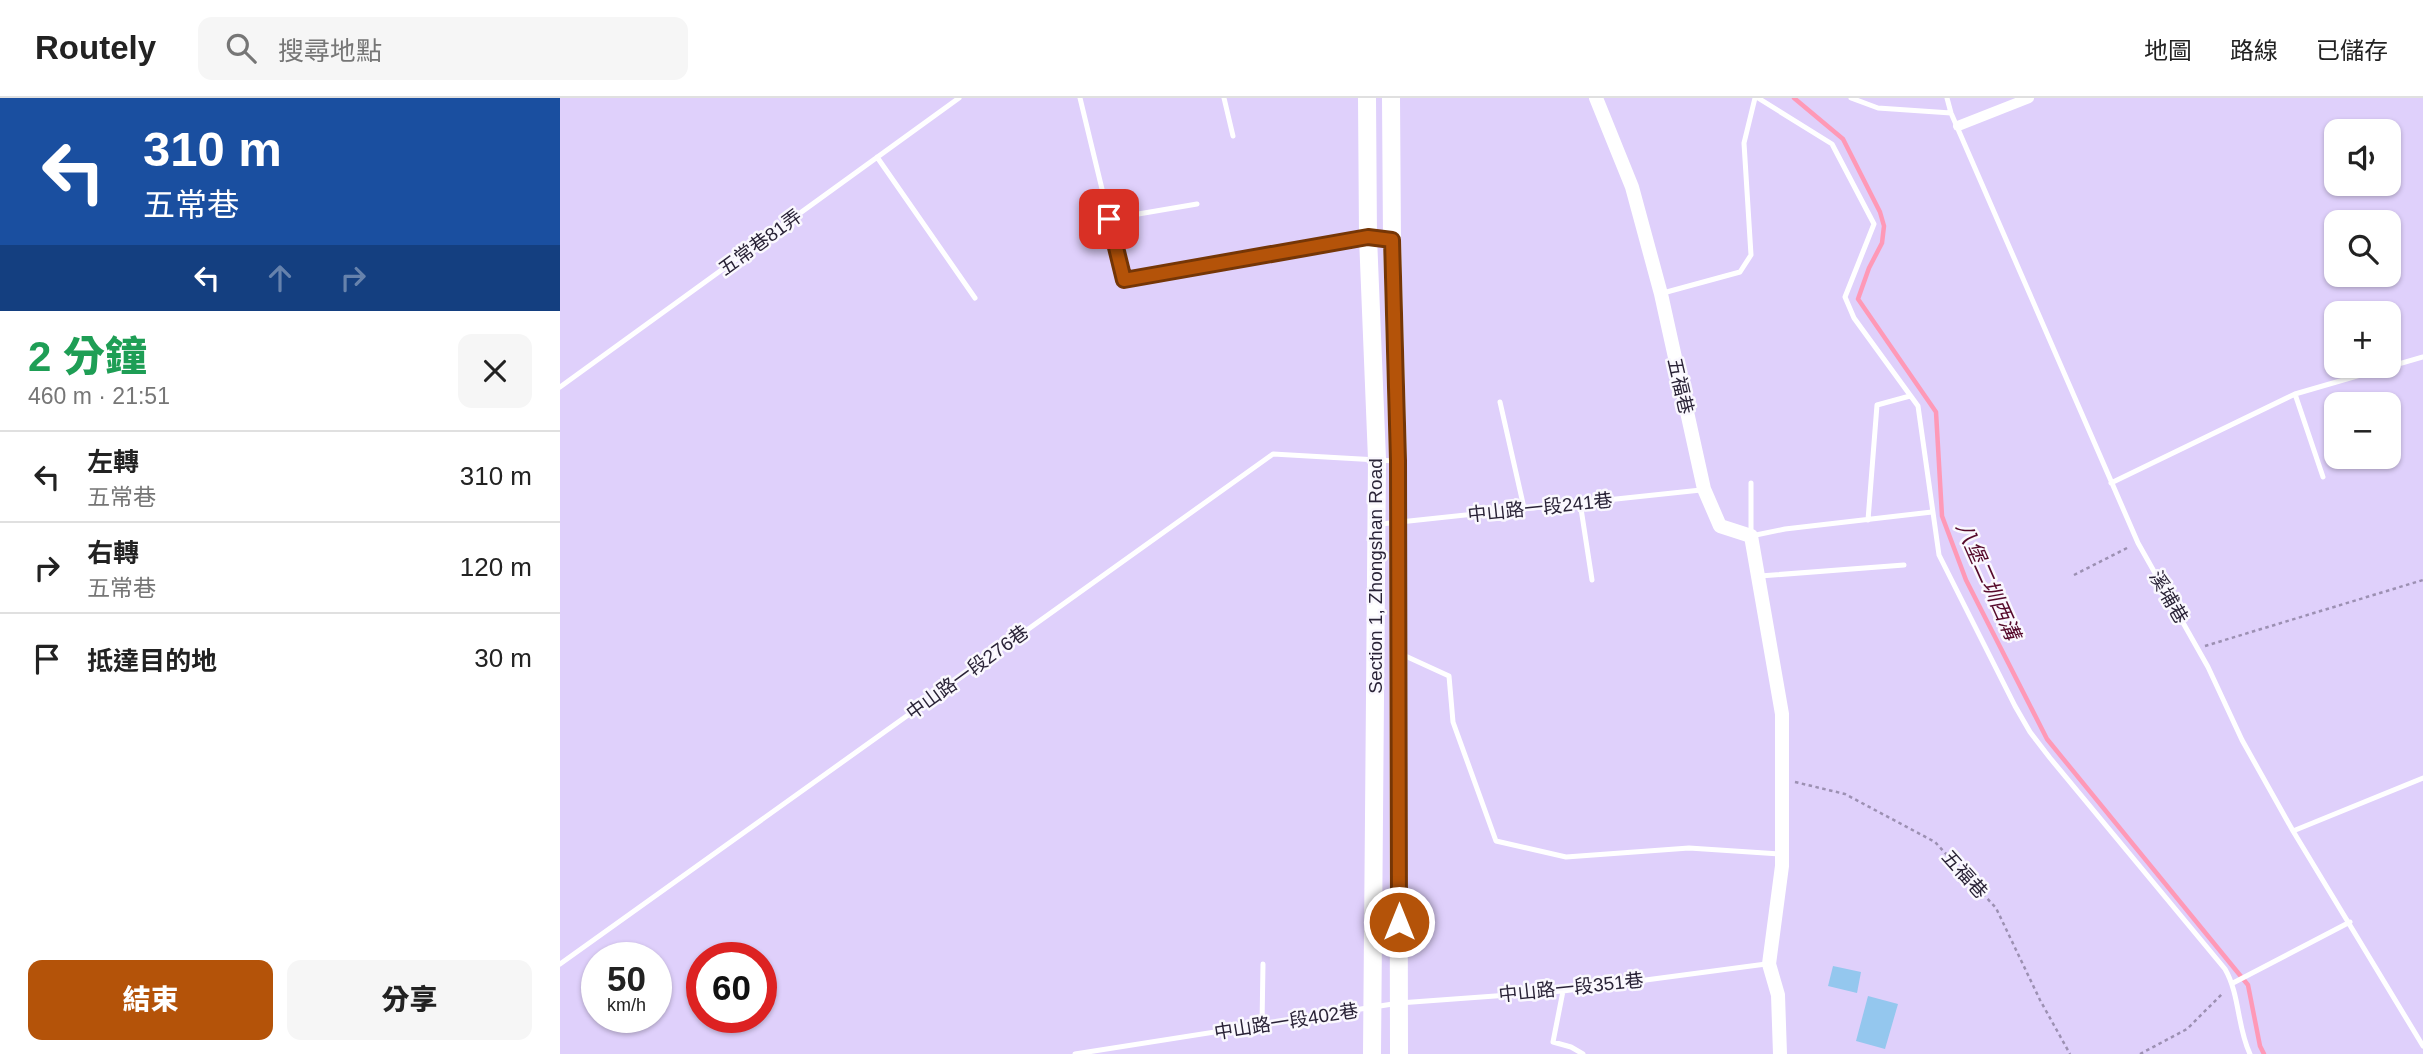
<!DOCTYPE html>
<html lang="zh-TW">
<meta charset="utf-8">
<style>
body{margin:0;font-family:Helvetica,"Noto Sans TC",sans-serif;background:#f6f6f6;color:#222;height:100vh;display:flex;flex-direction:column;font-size:26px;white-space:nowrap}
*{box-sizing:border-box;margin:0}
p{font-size:23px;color:#767676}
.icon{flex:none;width:38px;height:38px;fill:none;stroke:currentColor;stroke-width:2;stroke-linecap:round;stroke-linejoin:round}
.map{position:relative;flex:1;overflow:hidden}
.panel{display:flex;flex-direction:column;background:#fff;width:560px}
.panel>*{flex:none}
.top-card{background:#1a4fa0;color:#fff;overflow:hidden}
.buttons{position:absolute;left:1764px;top:21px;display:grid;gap:14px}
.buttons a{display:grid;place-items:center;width:77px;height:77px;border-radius:14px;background:#fff;box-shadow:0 2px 5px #0004;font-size:35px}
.speed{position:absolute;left:21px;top:844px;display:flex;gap:14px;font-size:35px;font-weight:700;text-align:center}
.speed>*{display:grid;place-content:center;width:91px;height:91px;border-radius:50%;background:#fff;box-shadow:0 2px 5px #0004;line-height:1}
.speed small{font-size:18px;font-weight:400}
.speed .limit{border:10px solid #d22;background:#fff;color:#111}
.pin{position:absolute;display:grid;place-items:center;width:60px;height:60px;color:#fff;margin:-30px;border-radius:14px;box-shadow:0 4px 10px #0006}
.me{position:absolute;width:77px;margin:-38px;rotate:0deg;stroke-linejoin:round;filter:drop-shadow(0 0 5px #0008)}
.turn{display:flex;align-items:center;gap:24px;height:147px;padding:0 28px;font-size:32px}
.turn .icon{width:91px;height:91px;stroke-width:2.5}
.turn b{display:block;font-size:49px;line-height:60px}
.lanes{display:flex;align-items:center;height:66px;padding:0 28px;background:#0003;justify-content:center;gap:35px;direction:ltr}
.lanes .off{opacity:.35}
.round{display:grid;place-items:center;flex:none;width:74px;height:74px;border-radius:14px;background:#f6f6f6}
.summary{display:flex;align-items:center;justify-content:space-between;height:119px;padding:0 28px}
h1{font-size:42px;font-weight:800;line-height:52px;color:#1e9e55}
.action{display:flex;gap:14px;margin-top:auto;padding:14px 28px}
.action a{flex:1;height:80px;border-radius:14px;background:#b45309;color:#fff;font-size:28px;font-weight:800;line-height:80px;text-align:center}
.action a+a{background:#f6f6f6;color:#222}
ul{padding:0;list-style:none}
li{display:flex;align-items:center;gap:21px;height:91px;padding:0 28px;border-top:2px solid #e0e0e0}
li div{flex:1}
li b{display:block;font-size:26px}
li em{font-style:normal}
header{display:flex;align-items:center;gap:42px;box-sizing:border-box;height:98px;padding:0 35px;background:#fff;border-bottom:2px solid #e0e0e0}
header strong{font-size:33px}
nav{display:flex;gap:38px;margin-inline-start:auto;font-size:24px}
.search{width:490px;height:63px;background:#f6f6f6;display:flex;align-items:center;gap:18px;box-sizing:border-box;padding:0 24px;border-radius:14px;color:#767676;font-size:26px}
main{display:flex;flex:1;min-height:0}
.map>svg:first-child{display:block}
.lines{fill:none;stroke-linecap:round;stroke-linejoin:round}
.stream{stroke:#fe99b7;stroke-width:4.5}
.building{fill:#94c7ee}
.path{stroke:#9c90b2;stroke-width:2.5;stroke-dasharray:3.5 3.5;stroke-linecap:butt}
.service{stroke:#fff;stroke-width:5}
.minor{stroke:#fff;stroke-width:10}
.tertiary{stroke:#fff;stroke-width:14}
.primary{stroke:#fff;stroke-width:18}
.route-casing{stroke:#753606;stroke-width:18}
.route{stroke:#b45309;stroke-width:12}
.labels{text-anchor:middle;stroke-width:5;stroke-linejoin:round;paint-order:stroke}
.street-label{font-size:19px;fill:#2a2337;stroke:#faf8fe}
.water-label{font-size:21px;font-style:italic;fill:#56092b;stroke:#faf8fe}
</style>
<header>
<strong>Routely</strong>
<div class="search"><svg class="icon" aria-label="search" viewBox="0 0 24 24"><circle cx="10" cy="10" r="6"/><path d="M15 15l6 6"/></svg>搜尋地點</div>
<nav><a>地圖</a><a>路線</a><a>已儲存</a></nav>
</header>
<main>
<section class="panel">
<div class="top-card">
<div class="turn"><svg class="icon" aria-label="left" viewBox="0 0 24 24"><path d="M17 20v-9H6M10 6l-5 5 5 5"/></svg><div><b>310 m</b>五常巷</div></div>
<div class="lanes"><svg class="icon" aria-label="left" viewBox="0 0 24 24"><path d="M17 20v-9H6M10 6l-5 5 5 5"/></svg><svg class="icon off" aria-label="ahead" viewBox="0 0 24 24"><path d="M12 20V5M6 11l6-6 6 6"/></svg><svg class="icon off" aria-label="right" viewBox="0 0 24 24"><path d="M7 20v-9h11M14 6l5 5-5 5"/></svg></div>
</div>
<div class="summary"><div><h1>2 分鐘</h1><p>460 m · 21:51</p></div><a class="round"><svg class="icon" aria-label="close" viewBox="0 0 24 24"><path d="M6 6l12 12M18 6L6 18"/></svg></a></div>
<ul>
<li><svg class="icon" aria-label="left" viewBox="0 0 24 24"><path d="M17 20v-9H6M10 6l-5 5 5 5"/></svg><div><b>左轉</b><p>五常巷</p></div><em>310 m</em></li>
<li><svg class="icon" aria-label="right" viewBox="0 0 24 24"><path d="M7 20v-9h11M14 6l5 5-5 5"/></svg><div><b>右轉</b><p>五常巷</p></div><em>120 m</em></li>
<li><svg class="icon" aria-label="arrive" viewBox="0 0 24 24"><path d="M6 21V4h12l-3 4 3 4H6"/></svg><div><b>抵達目的地</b></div><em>30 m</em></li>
</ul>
<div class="action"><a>結束</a><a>分享</a></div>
</section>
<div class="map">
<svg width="1863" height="956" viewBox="0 0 1863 956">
<rect width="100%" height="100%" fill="#dfd0fb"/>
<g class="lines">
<path class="stream" d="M1234,0L1283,41L1320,114L1324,128L1322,145L1309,170L1298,201L1376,314L1382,418L1406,482L1487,641L1688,887L1700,948L1704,956"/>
</g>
<path class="building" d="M1273,868L1301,874L1297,895L1268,888Z
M1308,898L1338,906L1325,951L1296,943Z"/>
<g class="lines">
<path class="path" d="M1514,477L1569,449
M1645,548L1863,482
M1235,684L1285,696L1375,744L1436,810L1480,902L1510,956
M1580,956L1627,931L1663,895"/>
<path class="service" d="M520,0L564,182L808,139L828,141
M664,0L673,38
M1198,0L1272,46L1314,126L1285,199L1294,220L1358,308L1379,457L1455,608L1470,634L1490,660L1665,871C1680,897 1677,929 1690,956
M1291,0L1318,10L1391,15
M1387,0L1391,15L1578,445L1648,569L1682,642L1733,733L1863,948
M317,59L415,200
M549,121L637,106
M1103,195L1180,174L1191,157L1184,45L1195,0
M0,289L399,0
M1735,296L1763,379
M940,304L964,410
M1191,385V438L1225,431L1372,414
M1551,385L1735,296L1863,259
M1020,404L1032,482
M1308,422L1317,307L1350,298
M821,426L1141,392
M1200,478L1344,467
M841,556L889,578L893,624L936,743L1006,759L1129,750L1220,756
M1733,733L1863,680
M0,866L713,356L835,363
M1673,885L1790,824
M1003,893L993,944L1011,949L1023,956
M702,927L703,866
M515,956L839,905L1003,893L1206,866"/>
<path class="minor" d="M1398,28L1469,0"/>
<path class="tertiary" d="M1036,0L1072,89L1101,196L1144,391L1160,428L1191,438L1222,616V768L1209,866L1218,897L1220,956"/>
<path class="primary" d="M807,0L808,139L817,361L812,956
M831,0L832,142L838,363L839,956"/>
</g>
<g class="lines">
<defs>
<path id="route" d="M549,121L564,182L808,139L832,142L838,363L839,824"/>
</defs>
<use href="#route" class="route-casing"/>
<use href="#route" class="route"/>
</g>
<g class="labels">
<g class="street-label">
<text transform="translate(200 144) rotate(-36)" y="7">五常巷81弄</text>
<text transform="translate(1121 288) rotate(77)" y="7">五福巷</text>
<text transform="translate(980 409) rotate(-6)" y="7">中山路一段241巷</text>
<text transform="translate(815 478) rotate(-90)" y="7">Section 1, Zhongshan Road</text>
<text transform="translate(1609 499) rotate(60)" y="7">溪埔巷</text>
<text transform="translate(407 574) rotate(-36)" y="7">中山路一段276巷</text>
<text transform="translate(1405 776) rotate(48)" y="7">五福巷</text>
<text transform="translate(1011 889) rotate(-6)" y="7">中山路一段351巷</text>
<text transform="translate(726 923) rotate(-9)" y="7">中山路一段402巷</text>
</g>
<g class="water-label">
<text transform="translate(1428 483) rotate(66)" y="7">八堡二圳西溝</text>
</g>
</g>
</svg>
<div class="buttons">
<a><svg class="icon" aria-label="sound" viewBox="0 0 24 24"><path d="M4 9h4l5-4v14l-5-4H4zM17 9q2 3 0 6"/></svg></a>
<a><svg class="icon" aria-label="search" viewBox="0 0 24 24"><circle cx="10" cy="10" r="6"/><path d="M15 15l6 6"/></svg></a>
<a>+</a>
<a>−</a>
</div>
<div class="speed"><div>50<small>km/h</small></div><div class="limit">60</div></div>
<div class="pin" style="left:549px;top:121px;background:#d93025"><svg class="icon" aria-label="arrive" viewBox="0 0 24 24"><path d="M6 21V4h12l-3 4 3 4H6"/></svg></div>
<svg class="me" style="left:839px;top:824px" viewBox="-20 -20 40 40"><circle r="17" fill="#b45309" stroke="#fff" stroke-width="3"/><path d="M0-11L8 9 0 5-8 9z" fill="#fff"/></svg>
</div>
</main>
